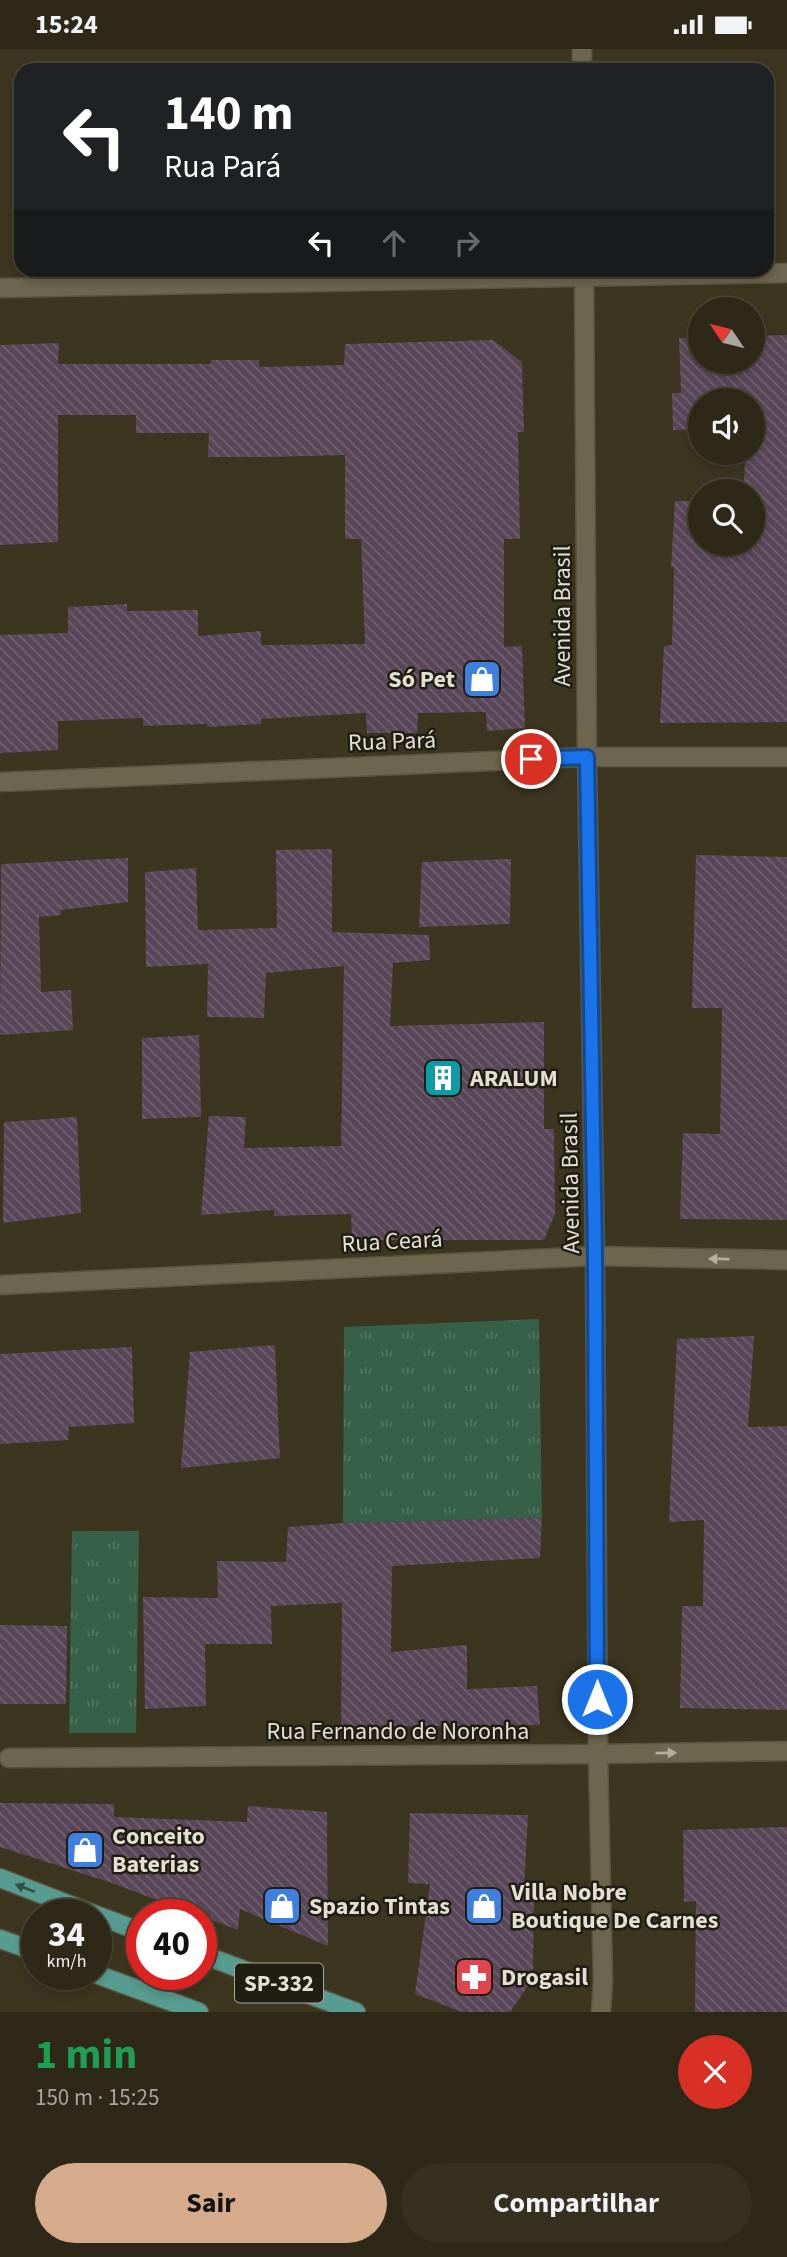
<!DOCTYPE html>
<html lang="pt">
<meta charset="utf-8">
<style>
body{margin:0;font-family:"Source Sans 3",sans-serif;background:#353020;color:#f1f3f6;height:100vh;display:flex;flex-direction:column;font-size:26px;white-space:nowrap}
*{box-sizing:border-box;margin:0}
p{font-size:23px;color:#a7a6a1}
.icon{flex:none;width:38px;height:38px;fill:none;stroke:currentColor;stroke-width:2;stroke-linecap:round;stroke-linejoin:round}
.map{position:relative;height:1963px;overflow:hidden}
.side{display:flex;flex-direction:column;background:#2d2817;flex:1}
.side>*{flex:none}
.banner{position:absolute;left:14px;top:14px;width:760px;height:214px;border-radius:21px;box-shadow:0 4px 10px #0003,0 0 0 2px #484436;background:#202124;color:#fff;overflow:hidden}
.needle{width:46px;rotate:305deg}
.tools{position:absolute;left:688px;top:248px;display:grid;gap:14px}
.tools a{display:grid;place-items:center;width:77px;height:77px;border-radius:50%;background:#2d2817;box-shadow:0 4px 10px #0003,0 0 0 2px #484436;font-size:35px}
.speed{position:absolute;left:21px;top:1850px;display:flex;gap:14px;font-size:35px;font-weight:700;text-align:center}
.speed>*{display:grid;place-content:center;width:91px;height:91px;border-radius:50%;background:#2d2817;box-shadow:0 4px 10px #0003,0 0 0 2px #484436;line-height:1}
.speed small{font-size:18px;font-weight:400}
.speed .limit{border:10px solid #d22;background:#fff;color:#111}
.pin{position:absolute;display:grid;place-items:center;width:60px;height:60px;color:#fff;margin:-30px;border:4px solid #fff;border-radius:50%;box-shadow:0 2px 7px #0007}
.me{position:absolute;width:77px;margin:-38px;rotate:0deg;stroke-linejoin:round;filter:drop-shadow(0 0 5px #0008)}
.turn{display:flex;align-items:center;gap:24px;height:147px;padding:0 35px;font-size:32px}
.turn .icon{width:91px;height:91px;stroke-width:2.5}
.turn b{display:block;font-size:49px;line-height:60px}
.lanes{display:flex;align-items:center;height:66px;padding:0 35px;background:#0003;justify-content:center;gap:35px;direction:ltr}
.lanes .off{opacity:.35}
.round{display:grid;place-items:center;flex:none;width:74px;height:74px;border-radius:37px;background:#353020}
.overview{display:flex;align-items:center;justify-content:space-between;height:119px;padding:0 35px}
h1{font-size:42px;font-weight:700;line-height:52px;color:#1e9e55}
.primary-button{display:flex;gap:14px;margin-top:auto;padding:14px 35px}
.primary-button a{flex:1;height:80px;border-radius:42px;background:#d6ab8b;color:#111;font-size:28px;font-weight:700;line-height:80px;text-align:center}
.primary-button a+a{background:#353020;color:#f1f3f6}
.status{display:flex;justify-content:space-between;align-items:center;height:49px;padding:0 35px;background:#2d2817;direction:ltr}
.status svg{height:19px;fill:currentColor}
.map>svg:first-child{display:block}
.grass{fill:url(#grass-tufts)}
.building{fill:url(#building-back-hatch)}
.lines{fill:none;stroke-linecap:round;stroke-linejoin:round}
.street-casing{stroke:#595340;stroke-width:21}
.secondary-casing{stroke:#595340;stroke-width:21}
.primary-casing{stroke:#595340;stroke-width:21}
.street{stroke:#6d654d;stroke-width:18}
.secondary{stroke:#6d654d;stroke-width:18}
.primary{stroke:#579c90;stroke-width:18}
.oneway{fill:#b4ae9d}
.oneway2{fill:#365045}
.route-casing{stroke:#114b97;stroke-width:18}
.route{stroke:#1a73e8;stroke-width:12}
.labels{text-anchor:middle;stroke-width:5;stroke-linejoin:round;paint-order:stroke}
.shield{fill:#201d13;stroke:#a8a599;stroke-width:2}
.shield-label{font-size:23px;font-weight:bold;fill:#e3dfd2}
.street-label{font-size:24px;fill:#e3dfd2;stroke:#201d13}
.poi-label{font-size:24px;font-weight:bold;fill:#e3dfd2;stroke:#201d13;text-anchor:start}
</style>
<div class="status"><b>15:24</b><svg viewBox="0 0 49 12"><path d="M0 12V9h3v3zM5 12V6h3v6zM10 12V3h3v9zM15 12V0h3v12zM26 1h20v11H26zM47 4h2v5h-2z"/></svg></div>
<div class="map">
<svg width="787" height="1963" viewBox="0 0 787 1963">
<defs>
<pattern id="grass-tufts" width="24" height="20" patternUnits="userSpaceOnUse" patternTransform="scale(1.75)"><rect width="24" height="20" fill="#366047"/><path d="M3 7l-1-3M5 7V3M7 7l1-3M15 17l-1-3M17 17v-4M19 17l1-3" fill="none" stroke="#537661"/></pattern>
<pattern id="building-back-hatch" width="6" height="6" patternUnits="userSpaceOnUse" patternTransform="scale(1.75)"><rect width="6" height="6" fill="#594759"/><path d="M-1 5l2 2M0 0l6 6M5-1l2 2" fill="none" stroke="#716170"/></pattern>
</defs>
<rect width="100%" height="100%" fill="#3c351f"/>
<path class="grass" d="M539,1270L542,1469L343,1474L344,1278Z
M72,1482H139L136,1684H69Z"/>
<path class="building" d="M787,286V673L660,674L664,597L672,596L674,518H671L675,452H700V495H752V443H744L745,404H752V352H700V380L673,381L672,344H681L679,289H700V313H752V287Z
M493,291L522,313L524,383H518L520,490H504V598L522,597L525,679L487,682L486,663L418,664L417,684H367L366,664L261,670V675L207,678V675L143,677V669L58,672V701L0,704V586L68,584V558L127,555V562L198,561V587L261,582V596L365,595L361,490H345V406L265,408H208L209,384H136V366H58V493L0,496V296L59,294L58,315H211V311H259V318L344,316L345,295Z
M332,800V883L429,886L430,911L393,914L390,977L544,973V1080H554L555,1165L544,1191H352L351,1165L274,1167V1161L201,1166L209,1067L246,1068L244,1099L341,1097L344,917L266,924L264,969L207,968L208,915L146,918L145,823L196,819L198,881L277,879L276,801Z
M696,806L787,808V1171L680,1170L683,1084L720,1085L722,959H692Z
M128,809V853L61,861V866L39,868L41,943L71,941L73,981L0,986L1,815Z
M511,810L510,875L419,878L422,813Z
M199,986L201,1068L142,1070V989Z
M77,1068L81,1164L3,1174L4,1073Z
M754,1287L748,1378L787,1377V1661L680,1659L682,1557H703L704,1471L669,1473L677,1290Z
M275,1296L280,1409L181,1419L190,1303Z
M132,1298L134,1374L69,1378L68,1391L0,1395V1305Z
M542,1469L540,1509L392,1517L391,1603L467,1596V1640L537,1637L540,1676L341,1678L342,1554L271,1557L272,1595H205L206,1657L145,1660L143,1548L218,1549L217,1512L286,1513L288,1478L343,1474Z
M0,1576L67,1577L66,1655H0Z
M0,1754L114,1755V1768L247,1773L248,1757L327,1763L328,1897L240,1860L238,1881L201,1867V1866H196L112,1834L0,1798Z
M410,1764L528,1766L524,1839H534L533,1930L510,1963H462L415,1945L430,1835L408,1834Z
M787,1778V1963H695L696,1852L684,1853L683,1781Z"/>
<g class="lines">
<defs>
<path id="street" d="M0,239L787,224
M0,733L587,708H787
M0,1236L595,1207L787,1211
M9,1709L598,1705L787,1702"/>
<path id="secondary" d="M582,0V21
M584,220L587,708L595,1207L598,1705L603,1933L601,1963"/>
<path id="primary" d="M0,1829L96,1866
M96,1866L142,1883
M0,1890L37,1903
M201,1905L356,1963
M96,1925L199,1963"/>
</defs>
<use href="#street" class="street-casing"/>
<use href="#secondary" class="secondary-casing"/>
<use href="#primary" class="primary-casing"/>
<use href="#street" class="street"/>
<use href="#secondary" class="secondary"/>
<use href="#primary" class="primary"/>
</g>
<defs><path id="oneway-solid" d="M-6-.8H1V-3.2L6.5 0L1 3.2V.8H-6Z" transform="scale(1.75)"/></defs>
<g class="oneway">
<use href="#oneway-solid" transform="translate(719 1210) rotate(-179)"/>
<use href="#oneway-solid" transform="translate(666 1704) rotate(-1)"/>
</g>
<use class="oneway2" href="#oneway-solid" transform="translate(25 1839) rotate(-159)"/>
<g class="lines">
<defs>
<path id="route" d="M531,710L587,708L595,1207L597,1650"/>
</defs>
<use href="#route" class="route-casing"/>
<use href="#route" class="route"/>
</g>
<defs>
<symbol id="shop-square" viewBox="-11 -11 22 22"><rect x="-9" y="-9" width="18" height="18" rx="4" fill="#3f7fe0" stroke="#201d13"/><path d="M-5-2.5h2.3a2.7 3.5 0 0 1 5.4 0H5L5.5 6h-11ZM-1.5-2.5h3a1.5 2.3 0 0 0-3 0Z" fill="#fff"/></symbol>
<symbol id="building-square" viewBox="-11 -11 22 22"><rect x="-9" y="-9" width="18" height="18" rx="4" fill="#0f9aa8" stroke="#201d13"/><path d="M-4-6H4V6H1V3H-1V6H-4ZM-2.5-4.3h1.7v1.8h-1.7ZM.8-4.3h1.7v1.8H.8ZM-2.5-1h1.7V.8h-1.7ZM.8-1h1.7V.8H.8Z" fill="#fff"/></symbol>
<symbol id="pharmacy-square" viewBox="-11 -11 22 22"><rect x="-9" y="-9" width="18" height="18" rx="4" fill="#e0444e" stroke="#201d13"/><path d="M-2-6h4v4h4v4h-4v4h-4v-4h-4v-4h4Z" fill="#fff"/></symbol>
</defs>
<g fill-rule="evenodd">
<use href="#shop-square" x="460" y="608" width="44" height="44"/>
<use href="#building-square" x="421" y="1007" width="44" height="44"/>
<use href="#shop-square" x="63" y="1779" width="44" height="44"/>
<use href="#shop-square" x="260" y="1835" width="44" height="44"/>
<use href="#shop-square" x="462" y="1835" width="44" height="44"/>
<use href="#pharmacy-square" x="452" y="1906" width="44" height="44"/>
</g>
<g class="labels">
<rect class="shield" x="235" y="1914.5" width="88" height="39" rx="5"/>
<g class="shield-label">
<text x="279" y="1942">SP-332</text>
</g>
<g class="street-label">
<text transform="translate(562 567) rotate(-90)" y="8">Avenida Brasil</text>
<text transform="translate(392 692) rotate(-2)" y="8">Rua Pará</text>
<text transform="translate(570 1134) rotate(-91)" y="8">Avenida Brasil</text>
<text transform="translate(392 1192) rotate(-3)" y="8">Rua Ceará</text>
<text x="398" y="1690">Rua Fernando de Noronha</text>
</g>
<g class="poi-label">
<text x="455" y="638" text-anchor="end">Só Pet</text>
<text x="470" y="1037">ARALUM</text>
<text x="112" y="1795">Conceito<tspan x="112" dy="28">Baterias</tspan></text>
<text x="511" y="1851">Villa Nobre<tspan x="511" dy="28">Boutique De Carnes</tspan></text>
<text x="309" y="1865">Spazio Tintas</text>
<text x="501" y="1936">Drogasil</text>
</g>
</g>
</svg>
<div class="tools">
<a><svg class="needle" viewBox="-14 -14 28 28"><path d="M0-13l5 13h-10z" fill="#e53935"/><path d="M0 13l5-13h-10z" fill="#a7a6a1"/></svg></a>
<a><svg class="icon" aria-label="sound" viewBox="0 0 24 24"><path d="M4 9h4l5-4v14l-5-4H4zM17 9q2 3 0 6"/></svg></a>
<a><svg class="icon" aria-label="search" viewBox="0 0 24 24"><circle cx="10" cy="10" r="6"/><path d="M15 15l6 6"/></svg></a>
</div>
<div class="speed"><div>34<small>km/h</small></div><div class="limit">40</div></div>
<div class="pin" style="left:531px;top:710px;background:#d93025"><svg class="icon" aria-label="arrive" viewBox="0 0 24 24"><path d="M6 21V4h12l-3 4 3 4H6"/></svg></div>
<svg class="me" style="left:597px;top:1650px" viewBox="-20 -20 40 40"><circle r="17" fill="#1a73e8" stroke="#fff" stroke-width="3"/><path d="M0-11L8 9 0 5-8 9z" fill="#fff"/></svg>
<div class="banner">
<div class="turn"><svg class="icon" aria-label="left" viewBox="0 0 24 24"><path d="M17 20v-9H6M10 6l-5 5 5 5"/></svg><div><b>140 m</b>Rua Pará</div></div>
<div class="lanes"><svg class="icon" aria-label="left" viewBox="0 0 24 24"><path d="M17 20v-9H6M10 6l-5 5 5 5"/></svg><svg class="icon off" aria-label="ahead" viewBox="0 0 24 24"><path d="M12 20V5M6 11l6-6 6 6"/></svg><svg class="icon off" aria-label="right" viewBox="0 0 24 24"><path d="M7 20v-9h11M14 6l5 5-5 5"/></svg></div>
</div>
</div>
<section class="side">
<div class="overview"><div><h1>1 min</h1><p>150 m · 15:25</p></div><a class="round" style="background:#d93025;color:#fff"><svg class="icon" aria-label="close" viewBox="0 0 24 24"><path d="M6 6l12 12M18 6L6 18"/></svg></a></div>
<div class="primary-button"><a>Sair</a><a>Compartilhar</a></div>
</section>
